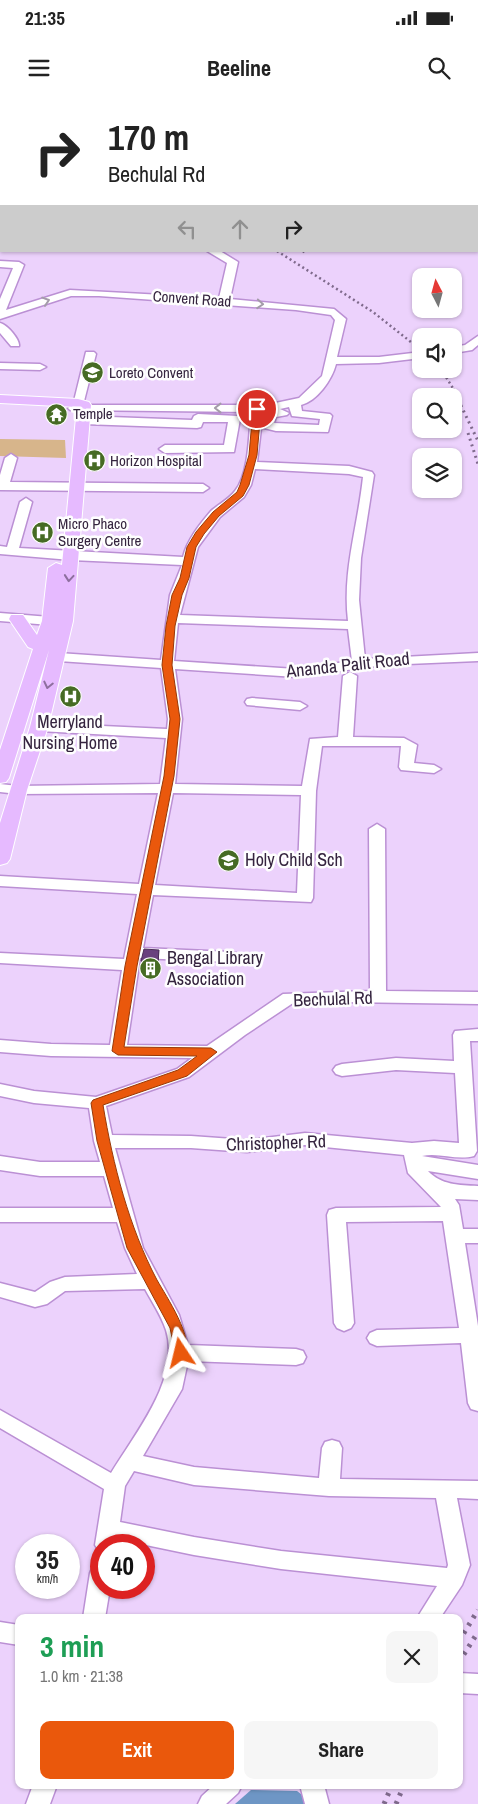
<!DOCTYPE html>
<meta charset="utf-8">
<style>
body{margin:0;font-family:"Archivo Narrow",sans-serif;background:#f6f6f6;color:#222;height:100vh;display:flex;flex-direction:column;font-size:19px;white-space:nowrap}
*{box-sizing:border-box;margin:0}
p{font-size:16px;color:#767676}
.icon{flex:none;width:28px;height:28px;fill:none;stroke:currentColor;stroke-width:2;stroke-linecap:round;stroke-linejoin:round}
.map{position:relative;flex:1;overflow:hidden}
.drawer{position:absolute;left:15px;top:1514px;width:448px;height:175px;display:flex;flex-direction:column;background:#fff;border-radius:10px;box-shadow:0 1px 4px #0004}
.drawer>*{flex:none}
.hud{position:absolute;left:0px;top:0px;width:479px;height:152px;box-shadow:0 1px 4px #0004;background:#fff;color:#222;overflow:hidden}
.needle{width:32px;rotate:354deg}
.tools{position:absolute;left:412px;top:168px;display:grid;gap:10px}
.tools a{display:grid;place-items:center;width:50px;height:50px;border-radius:10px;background:#fff;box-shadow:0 1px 4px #0004;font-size:25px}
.speed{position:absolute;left:15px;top:1434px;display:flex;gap:10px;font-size:25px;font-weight:700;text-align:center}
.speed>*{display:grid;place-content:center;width:65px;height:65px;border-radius:50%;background:#fff;box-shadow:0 1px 4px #0004;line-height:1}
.speed small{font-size:12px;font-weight:400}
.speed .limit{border:8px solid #d22;background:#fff;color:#111}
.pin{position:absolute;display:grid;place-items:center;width:42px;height:42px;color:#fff;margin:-21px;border:2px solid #fff;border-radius:50%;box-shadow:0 1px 5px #0007}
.me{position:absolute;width:55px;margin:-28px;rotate:350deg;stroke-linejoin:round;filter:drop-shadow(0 0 4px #0008)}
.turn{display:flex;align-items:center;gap:18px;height:105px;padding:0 25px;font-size:22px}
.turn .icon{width:65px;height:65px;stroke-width:2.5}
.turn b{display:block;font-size:35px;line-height:42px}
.lanes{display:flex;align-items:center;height:48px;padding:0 25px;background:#0003;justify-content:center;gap:25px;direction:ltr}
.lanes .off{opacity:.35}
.round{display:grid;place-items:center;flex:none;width:52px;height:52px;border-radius:10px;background:#f6f6f6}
.overview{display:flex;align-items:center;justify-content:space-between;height:85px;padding:0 25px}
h1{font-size:30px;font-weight:700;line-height:38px;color:#1e9e55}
.cta{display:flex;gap:10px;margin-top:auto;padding:10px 25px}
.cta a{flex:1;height:58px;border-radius:10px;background:#ea580c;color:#fff;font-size:20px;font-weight:700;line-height:58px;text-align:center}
.cta a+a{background:#f6f6f6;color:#222}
.status{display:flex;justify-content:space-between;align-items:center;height:35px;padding:0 25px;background:#fff;direction:ltr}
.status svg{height:14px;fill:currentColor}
header{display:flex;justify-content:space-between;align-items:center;height:65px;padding:0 25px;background:#fff;font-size:22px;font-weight:700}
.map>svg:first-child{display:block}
.green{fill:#d7b58b}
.water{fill:#6e96c5}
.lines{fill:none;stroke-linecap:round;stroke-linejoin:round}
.minor-casing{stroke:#bb90d4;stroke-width:3}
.major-casing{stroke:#fff;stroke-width:2}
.minor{fill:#fff;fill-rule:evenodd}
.major{fill:#e6baff;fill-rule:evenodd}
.rail-far2{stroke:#7f6a8c;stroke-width:2.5;stroke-dasharray:2 3;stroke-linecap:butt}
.rail-far1{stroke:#7f6a8c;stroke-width:3;stroke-dasharray:2 4;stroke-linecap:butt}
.rail{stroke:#7f6a8c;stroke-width:5;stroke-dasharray:3 6;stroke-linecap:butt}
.wall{fill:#5a386c}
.shaded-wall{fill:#4a2e58}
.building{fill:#69417e;stroke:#4a2e58}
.oneway{stroke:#a49ca9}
.oneway2{stroke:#8e6f9f}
.route{fill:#ea580c;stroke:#983908}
.labels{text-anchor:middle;stroke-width:5;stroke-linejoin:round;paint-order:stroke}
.far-street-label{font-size:15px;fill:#35243f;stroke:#fefefe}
.far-poi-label{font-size:15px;fill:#35243f;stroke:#fefefe;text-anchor:start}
.street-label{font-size:18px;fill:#35243f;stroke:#fefefe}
.poi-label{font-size:18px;fill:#35243f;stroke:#fefefe;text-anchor:start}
</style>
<div class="status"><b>21:35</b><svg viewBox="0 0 49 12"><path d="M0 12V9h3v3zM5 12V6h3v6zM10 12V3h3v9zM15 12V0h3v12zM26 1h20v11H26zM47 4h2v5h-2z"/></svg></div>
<header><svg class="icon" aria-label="menu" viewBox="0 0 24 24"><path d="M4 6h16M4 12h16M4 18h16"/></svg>Beeline<svg class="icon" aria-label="search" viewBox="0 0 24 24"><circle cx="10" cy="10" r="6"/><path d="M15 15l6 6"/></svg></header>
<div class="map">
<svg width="478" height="1704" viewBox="0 0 478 1704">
<rect width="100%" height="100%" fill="#ecd2fc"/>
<path class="green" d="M0,339L65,340L66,358L0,356Z"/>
<path class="water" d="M251,1690L297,1691L314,1704H235Z"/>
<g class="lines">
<defs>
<path id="minor" d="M0,134H1V140H0Z
M207,151H220L238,162L230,199L334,209L346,219L337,257H379L421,252V258L379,263L336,264C332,280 317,301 301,305L302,311L330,314L332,316L328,332L276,331L264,328L262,325L265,313L263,312L257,362L349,366L372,372L374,375L361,458L359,500L365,559L478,553V561L384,565L296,577L175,569L182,619L175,684L302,686L310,639L338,637L343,576L350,572L357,576L353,637L404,638L417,645L414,663L434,665L441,669L434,673L401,670L399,667L401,646H322L316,691L313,798L311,802L153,795L143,848L230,852L236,853L238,857L236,861L230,862L140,858L127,945L207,946L283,894L370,891L369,729L377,724L385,729L386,891L478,892V904L345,902L293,903L245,935L189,977L106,1006L112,1035L191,1036L247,1040L305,1033L412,1043L434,1041L459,1043L455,973L396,970L342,976L336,974L333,970L336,966L342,964L396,958L454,961L453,935L455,931L478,929V941H470L477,1051L474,1056C457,1061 439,1052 422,1056L478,1065V1079L428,1071C441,1085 459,1085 478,1086V1100L455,1099L459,1105L463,1129H478V1143H465L478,1226V1311L471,1309L468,1303L461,1243L377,1246L370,1243L367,1238L370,1233L377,1230L459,1228L443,1121L346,1122L354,1223L351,1228L344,1231L337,1228L334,1223L327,1115L329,1110L336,1108L441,1107L408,1073L404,1055L305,1045L247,1052L191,1048H115L143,1148L179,1215L188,1245L296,1249L303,1251L306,1257L303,1263L296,1265L188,1261L182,1289L143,1356L194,1367L319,1378L322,1348L325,1342L332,1340L339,1342L342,1348L340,1379L478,1381V1399L457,1398L470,1465L462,1485L440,1518H417L437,1486L281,1469L194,1455L117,1439V1445H101V1452L99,1451L95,1445L104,1389L0,1328V1310L111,1373C135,1333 181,1279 166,1230C161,1215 152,1202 145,1189L65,1191L47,1204L35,1207L0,1197V1183L35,1192L50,1182L65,1177L137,1174L125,1148L117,1122H0V1108H113L104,1076H40L0,1070V1056L40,1062H100L94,1041L89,1008L34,1003L0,996V984L34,991L96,997L177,969L192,958L51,956L0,952V940L51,944L110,945L122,870L0,863V853L124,859L137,794L0,786V776L139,784L158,693L18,694L0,692V684L18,686L160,684L166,638L39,631L32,627L39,623L167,629L168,619L161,568L44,560L37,556L44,552L161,560L170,495L182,465L71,460L0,454V446L7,447L20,402L26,398L32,402L19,448L183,457C187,440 200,424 211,411C219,404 229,399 235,391C249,374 249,334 251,312L70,310L68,308L73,305L86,252H94L96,254L83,305H266L299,298L322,276L335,220L331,215L296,210L99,196H71L0,219V199L13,168L0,167V161L19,162L24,165L6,210L70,190L219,198L227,163ZM289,307L292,316L320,319L319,325L274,323L276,317L287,315L289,313L280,309ZM255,369L349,374L363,377C358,426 342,471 348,521L180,515L198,447L220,417L244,397L251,385ZM178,523L348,529L352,561L296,569L174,561ZM173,693L301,695L297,793L155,785ZM134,1371L194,1385L329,1396L436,1398L448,1465L447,1468L281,1451L194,1437L120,1422L125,1386Z
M0,223C8,225 20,240 19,246H11L0,233Z
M478,236V245L472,250L454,253V247L465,245Z
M0,263L40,264L46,267L40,270L0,269Z
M198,314L238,316L240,319L234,352L165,353L159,349L165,345H224L228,322H203L201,327L197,328L83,324L77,320L83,316L192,320L194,316Z
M11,354L17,358L10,382L203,384L209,388L203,392L0,390V375L5,358Z
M0,513L50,517L57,521L50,525L0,521Z
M252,598L300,602L307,606L300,610L247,605L245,602L247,599Z
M101,1464V1488H110L105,1518H83L90,1473L93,1466Z
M0,1522L19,1525V1545L0,1542Z
M459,1573L478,1574V1594L459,1593Z
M33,1685H57L50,1704H26Z
M214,1685H242L238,1693L226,1704H198L202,1696Z
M300,1685H324L329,1704H305Z"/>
<path id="major" d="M0,29H1V35H0Z
M0,295L78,299L89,302L91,305L73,521L48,627L27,690L10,759L7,763L0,765V723L30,627L49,550L9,678L6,682L0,683V650L33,549L28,547L9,519L11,515H23L37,535L42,521L48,468L56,463L62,465L77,307L0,303Z"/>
</defs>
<use href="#minor" class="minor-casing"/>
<use href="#major" class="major-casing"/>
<use href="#minor" class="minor"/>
<use href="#major" class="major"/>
<path class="rail-far2" d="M38,0L40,1
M277,151L373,212L421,250
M303,151L305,153
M441,269L454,290"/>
<path class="rail-far1" d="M453,289L478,341
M468,333L478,364"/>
<path class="rail" d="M459,1541L478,1510
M459,1562L478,1532
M384,1704L392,1685
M396,1704L404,1685"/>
</g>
<path class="wall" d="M159,850V862L158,875L142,873L141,861Z"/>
<path class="shaded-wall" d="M159,850V862L158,875V863Z"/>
<path class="building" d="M144,849L159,850L158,863L141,861Z"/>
<defs><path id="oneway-chevron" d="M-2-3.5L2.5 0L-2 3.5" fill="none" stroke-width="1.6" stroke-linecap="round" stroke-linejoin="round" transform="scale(1.25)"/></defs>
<g class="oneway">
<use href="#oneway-chevron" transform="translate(46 201) rotate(-18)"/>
<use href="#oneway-chevron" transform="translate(260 204) rotate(4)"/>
<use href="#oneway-chevron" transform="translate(218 308) rotate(-180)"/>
</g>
<g class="oneway2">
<use href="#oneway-chevron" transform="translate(69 478) rotate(95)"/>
<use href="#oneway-chevron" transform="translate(48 585) rotate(103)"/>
</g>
<path class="route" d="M257,306L261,309L257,355L249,385L243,396L219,416L204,434L196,447L189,478L182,495L175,526L172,565L180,619L174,676L137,866L124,947L211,948L217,952L187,976L103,1005C113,1065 129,1127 157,1180C166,1196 195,1239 185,1257H176L170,1228L127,1148L97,1041L91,1003L93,1000L178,970L197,956L118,955L112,951L125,866L164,676L170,619L162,565L166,526L172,495L180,478L187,447L196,432L213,412L237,392L240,385L249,355L253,309Z"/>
<defs>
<symbol id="school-disc" viewBox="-11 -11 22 22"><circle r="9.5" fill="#466b24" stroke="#fefefe"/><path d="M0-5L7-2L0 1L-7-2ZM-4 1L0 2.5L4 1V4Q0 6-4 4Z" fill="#fff"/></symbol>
<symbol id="temple-disc" viewBox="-11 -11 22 22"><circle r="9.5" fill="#466b24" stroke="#fefefe"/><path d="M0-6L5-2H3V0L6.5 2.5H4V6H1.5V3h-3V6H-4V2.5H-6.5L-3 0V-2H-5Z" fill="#fff"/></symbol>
<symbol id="hospital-disc" viewBox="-11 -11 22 22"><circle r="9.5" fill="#466b24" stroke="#fefefe"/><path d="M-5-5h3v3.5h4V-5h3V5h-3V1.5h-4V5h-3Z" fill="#fff"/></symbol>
<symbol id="building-disc" viewBox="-11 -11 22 22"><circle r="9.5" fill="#466b24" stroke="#fefefe"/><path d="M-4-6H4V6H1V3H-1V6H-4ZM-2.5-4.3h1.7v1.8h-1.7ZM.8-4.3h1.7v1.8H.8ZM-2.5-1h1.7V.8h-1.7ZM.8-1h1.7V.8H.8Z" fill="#fff"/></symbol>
</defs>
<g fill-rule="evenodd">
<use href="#school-disc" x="80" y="260" width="25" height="25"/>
<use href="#temple-disc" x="44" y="302" width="25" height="25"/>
<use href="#hospital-disc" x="82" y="348" width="25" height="25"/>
<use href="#hospital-disc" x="30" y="420" width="25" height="25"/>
<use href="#hospital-disc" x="58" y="584" width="25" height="25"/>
<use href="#school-disc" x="216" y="748" width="25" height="25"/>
<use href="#building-disc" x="138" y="856" width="25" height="25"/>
</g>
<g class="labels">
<g class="far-street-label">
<text transform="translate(192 199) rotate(4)" y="5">Convent Road</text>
</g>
<g class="far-poi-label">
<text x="109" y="278">Loreto Convent</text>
<text x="73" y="319">Temple</text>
<text x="110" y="366">Horizon Hospital</text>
<text x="58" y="429">Micro Phaco<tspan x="58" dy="17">Surgery Centre</tspan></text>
</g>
<g class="street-label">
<text transform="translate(348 565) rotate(-6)" y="6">Ananda Palit Road</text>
<text transform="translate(333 899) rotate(-2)" y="6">Bechulal Rd</text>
<text transform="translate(276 1043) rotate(-2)" y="6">Christopher Rd</text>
</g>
<g class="poi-label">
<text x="70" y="628" text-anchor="middle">Merryland<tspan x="70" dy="21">Nursing Home</tspan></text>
<text x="245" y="766">Holy Child Sch</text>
<text x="167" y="864">Bengal Library<tspan x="167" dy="21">Association</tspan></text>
</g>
</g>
</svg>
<div class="tools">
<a><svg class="needle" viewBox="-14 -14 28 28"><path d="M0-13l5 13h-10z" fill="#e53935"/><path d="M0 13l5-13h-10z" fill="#767676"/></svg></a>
<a><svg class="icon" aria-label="sound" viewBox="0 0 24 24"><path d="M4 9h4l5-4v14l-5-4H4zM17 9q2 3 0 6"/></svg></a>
<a><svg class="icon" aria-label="search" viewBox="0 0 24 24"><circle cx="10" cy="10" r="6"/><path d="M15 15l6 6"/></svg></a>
<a><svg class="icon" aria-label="layers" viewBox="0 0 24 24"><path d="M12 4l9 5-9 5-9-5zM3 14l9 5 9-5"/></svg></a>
</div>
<div class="speed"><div>35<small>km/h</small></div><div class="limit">40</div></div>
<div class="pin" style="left:257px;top:309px;background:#d93025"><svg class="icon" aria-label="arrive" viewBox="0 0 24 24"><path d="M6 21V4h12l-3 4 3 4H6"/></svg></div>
<svg class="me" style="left:181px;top:1253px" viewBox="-20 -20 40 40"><path d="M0-17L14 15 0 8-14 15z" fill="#ea580c" stroke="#fff" stroke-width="4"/></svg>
<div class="hud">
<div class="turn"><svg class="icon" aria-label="right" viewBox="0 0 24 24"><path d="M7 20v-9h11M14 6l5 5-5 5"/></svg><div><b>170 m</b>Bechulal Rd</div></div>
<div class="lanes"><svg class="icon off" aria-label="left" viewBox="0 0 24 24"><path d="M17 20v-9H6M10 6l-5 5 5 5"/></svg><svg class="icon off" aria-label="ahead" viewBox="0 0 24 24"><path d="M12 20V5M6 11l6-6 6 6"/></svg><svg class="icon" aria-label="right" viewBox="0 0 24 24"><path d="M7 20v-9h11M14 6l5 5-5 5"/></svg></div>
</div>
<section class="drawer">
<div class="overview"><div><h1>3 min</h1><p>1.0 km · 21:38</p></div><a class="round"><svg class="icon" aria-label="close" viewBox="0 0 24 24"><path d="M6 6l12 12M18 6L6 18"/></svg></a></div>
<div class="cta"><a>Exit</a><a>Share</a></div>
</section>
</div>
